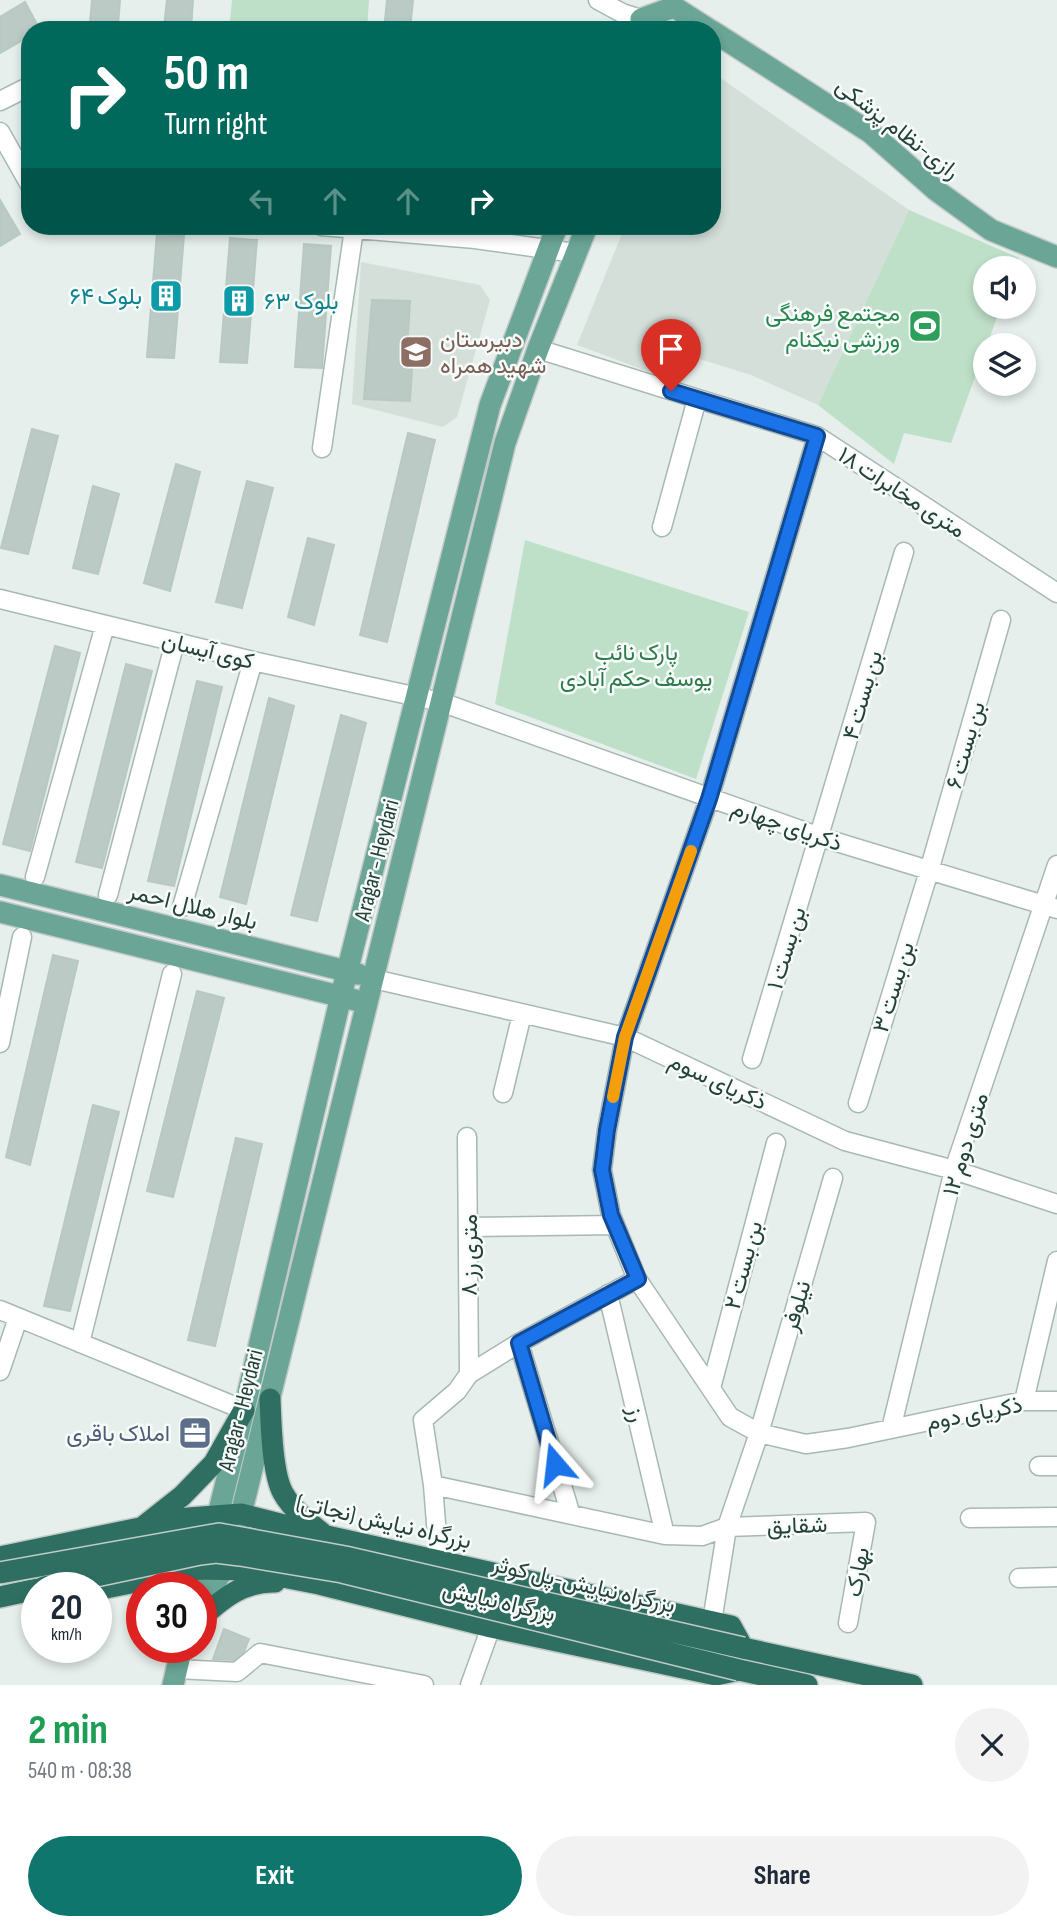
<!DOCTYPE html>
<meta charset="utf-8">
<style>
body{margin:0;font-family:"Sofia Sans Condensed",Vazirmatn,sans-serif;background:#f2f2f3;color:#1f2937;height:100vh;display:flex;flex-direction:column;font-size:26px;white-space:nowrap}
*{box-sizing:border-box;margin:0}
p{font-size:23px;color:#747a83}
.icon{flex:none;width:38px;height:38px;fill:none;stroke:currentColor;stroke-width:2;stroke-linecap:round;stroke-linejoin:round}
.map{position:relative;height:1685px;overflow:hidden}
.side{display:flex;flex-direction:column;background:#fff;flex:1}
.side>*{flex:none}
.hud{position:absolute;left:21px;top:21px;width:700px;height:214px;border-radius:28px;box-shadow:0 4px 10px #0003;background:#00695c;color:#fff;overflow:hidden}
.tools{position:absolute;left:973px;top:256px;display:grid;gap:14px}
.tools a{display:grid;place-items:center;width:63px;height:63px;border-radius:50%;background:#fff;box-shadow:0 4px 10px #0003;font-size:35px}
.speed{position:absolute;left:21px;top:1572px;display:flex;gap:14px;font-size:35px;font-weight:700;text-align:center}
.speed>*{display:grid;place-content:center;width:91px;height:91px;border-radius:50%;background:#fff;box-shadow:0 4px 10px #0003;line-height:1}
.speed small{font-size:18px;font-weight:400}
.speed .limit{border:10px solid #d22;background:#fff;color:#111}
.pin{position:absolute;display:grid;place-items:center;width:60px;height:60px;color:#fff;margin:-72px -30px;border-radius:50% 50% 50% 0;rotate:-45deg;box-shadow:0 0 7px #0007}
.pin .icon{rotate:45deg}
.me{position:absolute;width:77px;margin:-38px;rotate:343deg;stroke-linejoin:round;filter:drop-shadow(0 0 5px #0008)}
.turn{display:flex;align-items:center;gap:24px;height:147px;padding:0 28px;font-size:32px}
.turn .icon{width:91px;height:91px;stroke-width:2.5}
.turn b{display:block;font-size:49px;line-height:60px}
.lanes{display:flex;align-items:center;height:66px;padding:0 28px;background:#0003;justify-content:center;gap:35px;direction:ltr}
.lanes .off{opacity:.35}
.round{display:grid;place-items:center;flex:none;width:74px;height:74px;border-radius:37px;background:#f2f2f3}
.headline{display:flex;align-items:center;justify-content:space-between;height:119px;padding:0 28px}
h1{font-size:42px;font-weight:700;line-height:52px;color:#1e9e55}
.primary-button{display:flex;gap:14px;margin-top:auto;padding:14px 28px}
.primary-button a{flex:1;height:80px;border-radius:42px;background:#0f766e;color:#fff;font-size:28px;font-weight:700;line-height:80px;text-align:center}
.primary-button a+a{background:#f2f2f3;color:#1f2937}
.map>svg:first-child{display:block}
.built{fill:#d4dfda}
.green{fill:#bfe0c8}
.building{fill:#bbcac4;stroke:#b8c9c2;stroke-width:2}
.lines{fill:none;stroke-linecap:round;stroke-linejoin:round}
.minor-casing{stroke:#a8b8b2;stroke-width:21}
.major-casing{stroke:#c2cac8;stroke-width:24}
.highway-casing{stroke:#c2cac8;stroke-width:24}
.minor{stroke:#fff;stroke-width:18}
.major{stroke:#6aa596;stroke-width:21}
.highway{stroke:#2f6f62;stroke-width:21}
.highway-bridge-casing{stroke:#c2cac8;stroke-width:24;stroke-linecap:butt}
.highway-bridge{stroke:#2f6f62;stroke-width:21}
.route-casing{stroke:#114b97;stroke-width:18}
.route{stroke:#1a73e8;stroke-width:12}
.slow{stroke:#f59e0b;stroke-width:12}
.labels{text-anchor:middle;stroke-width:5;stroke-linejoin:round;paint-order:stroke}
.street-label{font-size:23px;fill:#24423a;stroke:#f7fbf9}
.culture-label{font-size:23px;fill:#0d838f;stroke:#f7fbf9;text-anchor:end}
.leisure-label{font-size:23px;fill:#27864d;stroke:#f7fbf9;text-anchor:end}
.education-label{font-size:23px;fill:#785e54;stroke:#f7fbf9;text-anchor:start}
.park-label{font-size:23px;fill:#2d7a4b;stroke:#f7fbf9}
.service-label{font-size:23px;fill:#4e5e75;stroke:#f7fbf9;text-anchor:end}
</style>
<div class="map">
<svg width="1057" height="1685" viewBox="0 0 1057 1685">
<rect width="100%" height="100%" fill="#e6efeb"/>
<path class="built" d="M712,72L909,210L818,405L751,375L674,351L652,373L577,345L625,226H712Z
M361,262L480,285L490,300L457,417L443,427L352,404Z"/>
<path class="green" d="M232,0H369L367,30H229Z
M909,210L1019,258L1015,268H985V306H1001L987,345H985V350L951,443L904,433L894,464L818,405Z
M525,540L749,612L696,779L495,704Z"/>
<path class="building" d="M92,0H120L118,25L90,22Z
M167,0H193L191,29L164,27Z
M387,0H413L410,30H384Z
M25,2L40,30H30V36L0,53V17Z
M0,200L20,234L0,246Z
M157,233L184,235L174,358L147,357Z
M230,238L257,240L247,363L220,362Z
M304,244L331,246L322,368L295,367Z
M372,300L410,301L407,353H413L410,401L364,399Z
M32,429L58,436L28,554L1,548Z
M408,433L435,440L387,642L360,635Z
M176,464L200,472L170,591L144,583Z
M247,481L273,488L242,608L216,602Z
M93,486L119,494L98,574L73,568Z
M308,538L334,545L314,625L288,617Z
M55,646L80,653L30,851L3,844Z
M126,664L152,671L102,868L76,862Z
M197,681L222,687L174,886L148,881Z
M269,698L294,706L246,904L220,897Z
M341,715L366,723L317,921L291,915Z
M53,955L78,961L30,1165L6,1157Z
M197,991L224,998L173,1197L147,1191Z
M93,1105L119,1112L70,1311L44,1306Z
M236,1138L262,1144L215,1346L188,1340Z
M224,1629L249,1639L244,1652L234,1660L213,1659Z"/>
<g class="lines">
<defs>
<path id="minor" d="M598,0L622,13L641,19
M0,101L30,86
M0,132L30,185
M321,226L475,239L575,253
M538,349L817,436L1057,593
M817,436L709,799L625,1037L607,1130L602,1170L611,1215L637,1279L730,1417L759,1433L806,1444L848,1438L1024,1401H1057
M322,448L354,229
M662,527L697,399
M0,599L253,661L441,702L820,837L1057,909
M35,877L105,625
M108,895L175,642
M182,907L253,661
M374,979L625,1037L845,1141L954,1170L1057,1204
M0,1043L22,937
M752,1059L904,552
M503,1093L522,1014
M858,1103L929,871L1001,620
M467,1137L469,1374
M469,1227L615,1225
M608,1294L665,1535
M0,1310L244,1410
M80,1343L172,974
M519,1343L570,1512
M0,1371L18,1318
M711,1388L776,1143
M1024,1401L1057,1261
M891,1429L954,1170L1057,865
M1039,1466H1057
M433,1485L665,1535L702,1536L727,1527L866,1522L848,1623
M970,1518L1057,1517
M439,1561L433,1485L423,1420L457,1391L469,1374L519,1343L637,1279
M1019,1578L1057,1577
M712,1622L727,1527L759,1433L833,1178
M176,1669L237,1672L260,1653L424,1685
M470,1685L491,1627"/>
<path id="major" d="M641,19L674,7L710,30
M712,31L871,133L937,191L991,230L1057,257
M0,885L358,974
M0,912L355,1000
M196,1587L218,1515L244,1410L341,996L490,405L557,226
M201,1606L224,1568L241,1514L505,443L538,349L587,226
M173,1685L182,1647"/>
<path id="highway" d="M270,1399C271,1423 272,1473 283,1493C292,1509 308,1522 322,1533
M144,1526L182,1496L214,1463L244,1410
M0,1557L188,1518L241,1514L327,1536L731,1626L743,1648L912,1685
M96,1590L200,1569L247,1570L319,1584L491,1627L716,1675L739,1670L807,1685
M0,1597L37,1589
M201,1618C223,1598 244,1581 275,1582"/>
</defs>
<use href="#minor" class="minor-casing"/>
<use href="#major" class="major-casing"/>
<use href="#highway" class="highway-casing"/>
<use href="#minor" class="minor"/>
<use href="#major" class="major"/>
<use href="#highway" class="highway"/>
<defs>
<path id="highway-bridge" d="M0,1573L219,1534L345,1557L743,1648
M44,1587L200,1554L216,1552L240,1555L342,1572L739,1670"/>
</defs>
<use href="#highway-bridge" class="highway-bridge-casing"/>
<use href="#highway-bridge" class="highway-bridge"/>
</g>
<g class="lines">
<defs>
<path id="route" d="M555,1464L519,1343L638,1279L611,1215L602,1170L607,1130L625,1037L709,799L817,436L671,391"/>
</defs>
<use href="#route" class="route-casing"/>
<use href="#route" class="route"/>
<path class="slow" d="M613,1097L625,1037L691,851"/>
</g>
<defs>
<symbol id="building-square" viewBox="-11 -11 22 22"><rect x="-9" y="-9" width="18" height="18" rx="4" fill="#0f9aa8" stroke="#f7fbf9"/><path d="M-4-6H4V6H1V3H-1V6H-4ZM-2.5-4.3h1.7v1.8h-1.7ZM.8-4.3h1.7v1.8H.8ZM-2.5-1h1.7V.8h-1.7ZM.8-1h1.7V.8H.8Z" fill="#fff"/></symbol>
<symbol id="stadium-square" viewBox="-11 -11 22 22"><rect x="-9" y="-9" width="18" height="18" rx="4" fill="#2e9e5b" stroke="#f7fbf9"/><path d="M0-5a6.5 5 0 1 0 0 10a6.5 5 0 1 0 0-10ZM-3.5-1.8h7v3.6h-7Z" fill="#fff"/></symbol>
<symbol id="school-square" viewBox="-11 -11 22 22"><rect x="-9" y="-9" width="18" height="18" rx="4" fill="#8d6e63" stroke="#f7fbf9"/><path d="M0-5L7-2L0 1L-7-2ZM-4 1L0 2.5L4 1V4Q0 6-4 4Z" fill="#fff"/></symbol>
<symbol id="office-square" viewBox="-11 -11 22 22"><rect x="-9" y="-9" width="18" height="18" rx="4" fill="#5c6f8a" stroke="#f7fbf9"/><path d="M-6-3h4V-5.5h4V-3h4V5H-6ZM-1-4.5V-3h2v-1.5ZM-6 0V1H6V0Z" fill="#fff"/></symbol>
</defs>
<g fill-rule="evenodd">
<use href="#building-square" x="147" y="277" width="38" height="38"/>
<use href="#building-square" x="220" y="282" width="38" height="38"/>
<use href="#stadium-square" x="906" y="307" width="38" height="38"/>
<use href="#school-square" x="397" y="333" width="38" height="38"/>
<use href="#office-square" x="176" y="1414" width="38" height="38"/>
</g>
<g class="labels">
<g class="street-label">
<text transform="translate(898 128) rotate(38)" y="8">رازی-نظام پزشکی</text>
<text transform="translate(902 492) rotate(33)" y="8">۱۸ متری مخابرات</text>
<text transform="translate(208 650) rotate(14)" y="8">کوی آیسان</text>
<text transform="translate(862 695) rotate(-74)" y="8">بن بست ۴</text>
<text transform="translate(965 745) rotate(-74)" y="8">بن بست ۶</text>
<text transform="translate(787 825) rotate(19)" y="8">ذکریای چهارم</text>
<text transform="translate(376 860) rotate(-76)" y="8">Aragar - Heydari</text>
<text transform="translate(193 906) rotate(14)" y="8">بلوار هلال احمر</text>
<text transform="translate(786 948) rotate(-73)" y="8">بن بست ۱</text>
<text transform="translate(893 987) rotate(-73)" y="8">بن بست ۳</text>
<text transform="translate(718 1081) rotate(25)" y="8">ذکریای سوم</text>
<text transform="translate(965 1144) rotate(-73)" y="8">۱۲ متری دوم</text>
<text transform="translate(469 1255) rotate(-90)" y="8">۸ متری رز</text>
<text transform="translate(743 1265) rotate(-75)" y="8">بن بست ۲</text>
<text transform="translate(796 1306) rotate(-74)" y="8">نیلوفر</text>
<text transform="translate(240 1410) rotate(-76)" y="8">Aragar - Heydari</text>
<text transform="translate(974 1413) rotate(-11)" y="8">ذکریای دوم</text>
<text transform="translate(637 1414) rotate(77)" y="8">رز</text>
<text transform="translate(384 1521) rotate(13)" y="8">بزرگراه نیایش (نجاتی)</text>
<text transform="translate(797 1525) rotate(-2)" y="8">شقایق</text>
<text transform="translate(857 1572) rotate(-80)" y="8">بهارک</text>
<text transform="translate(584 1584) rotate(13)" y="8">بزرگراه نیایش-پل کوثر</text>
<text transform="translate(499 1601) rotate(13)" y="8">بزرگراه نیایش</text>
</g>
<g class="culture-label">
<text x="142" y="304">بلوک ۶۴</text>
<text x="264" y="309" text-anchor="start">بلوک ۶۳</text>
</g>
<g class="leisure-label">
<text x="900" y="321">مجتمع فرهنگی<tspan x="900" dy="26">ورزشی نیکنام</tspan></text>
</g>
<g class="education-label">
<text x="440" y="347">دبیرستان<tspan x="440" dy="26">شهید همراه</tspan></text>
</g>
<g class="park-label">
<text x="636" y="660">پارک نائب<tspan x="636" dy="26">یوسف حکم آبادی</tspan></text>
</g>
<g class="service-label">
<text x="170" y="1441">املاک باقری</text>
</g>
</g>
</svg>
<div class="tools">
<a><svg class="icon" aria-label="sound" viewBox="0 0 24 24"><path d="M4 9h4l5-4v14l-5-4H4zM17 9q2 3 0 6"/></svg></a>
<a><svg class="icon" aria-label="layers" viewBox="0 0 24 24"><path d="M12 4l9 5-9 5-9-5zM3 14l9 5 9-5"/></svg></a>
</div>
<div class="speed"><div>20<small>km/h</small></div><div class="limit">30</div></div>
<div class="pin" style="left:671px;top:391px;background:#d93025"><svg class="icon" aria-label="arrive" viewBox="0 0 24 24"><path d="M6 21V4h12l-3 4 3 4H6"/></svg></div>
<svg class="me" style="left:555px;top:1464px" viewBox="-20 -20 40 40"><path d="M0-17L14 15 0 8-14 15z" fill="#1a73e8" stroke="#fff" stroke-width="4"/></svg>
<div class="hud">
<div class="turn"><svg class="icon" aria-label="right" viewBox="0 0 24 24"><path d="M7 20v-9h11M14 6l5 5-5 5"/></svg><div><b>50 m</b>Turn right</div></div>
<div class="lanes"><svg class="icon off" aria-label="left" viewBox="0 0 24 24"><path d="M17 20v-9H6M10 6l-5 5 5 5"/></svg><svg class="icon off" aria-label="ahead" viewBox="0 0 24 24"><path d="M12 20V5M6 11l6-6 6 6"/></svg><svg class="icon off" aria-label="ahead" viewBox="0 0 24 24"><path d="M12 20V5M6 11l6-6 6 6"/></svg><svg class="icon" aria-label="right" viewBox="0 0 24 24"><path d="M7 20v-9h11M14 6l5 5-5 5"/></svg></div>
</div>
</div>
<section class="side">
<div class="headline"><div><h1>2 min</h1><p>540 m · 08:38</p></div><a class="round"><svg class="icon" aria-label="close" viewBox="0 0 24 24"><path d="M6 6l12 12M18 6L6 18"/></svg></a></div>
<div class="primary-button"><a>Exit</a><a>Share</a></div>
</section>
